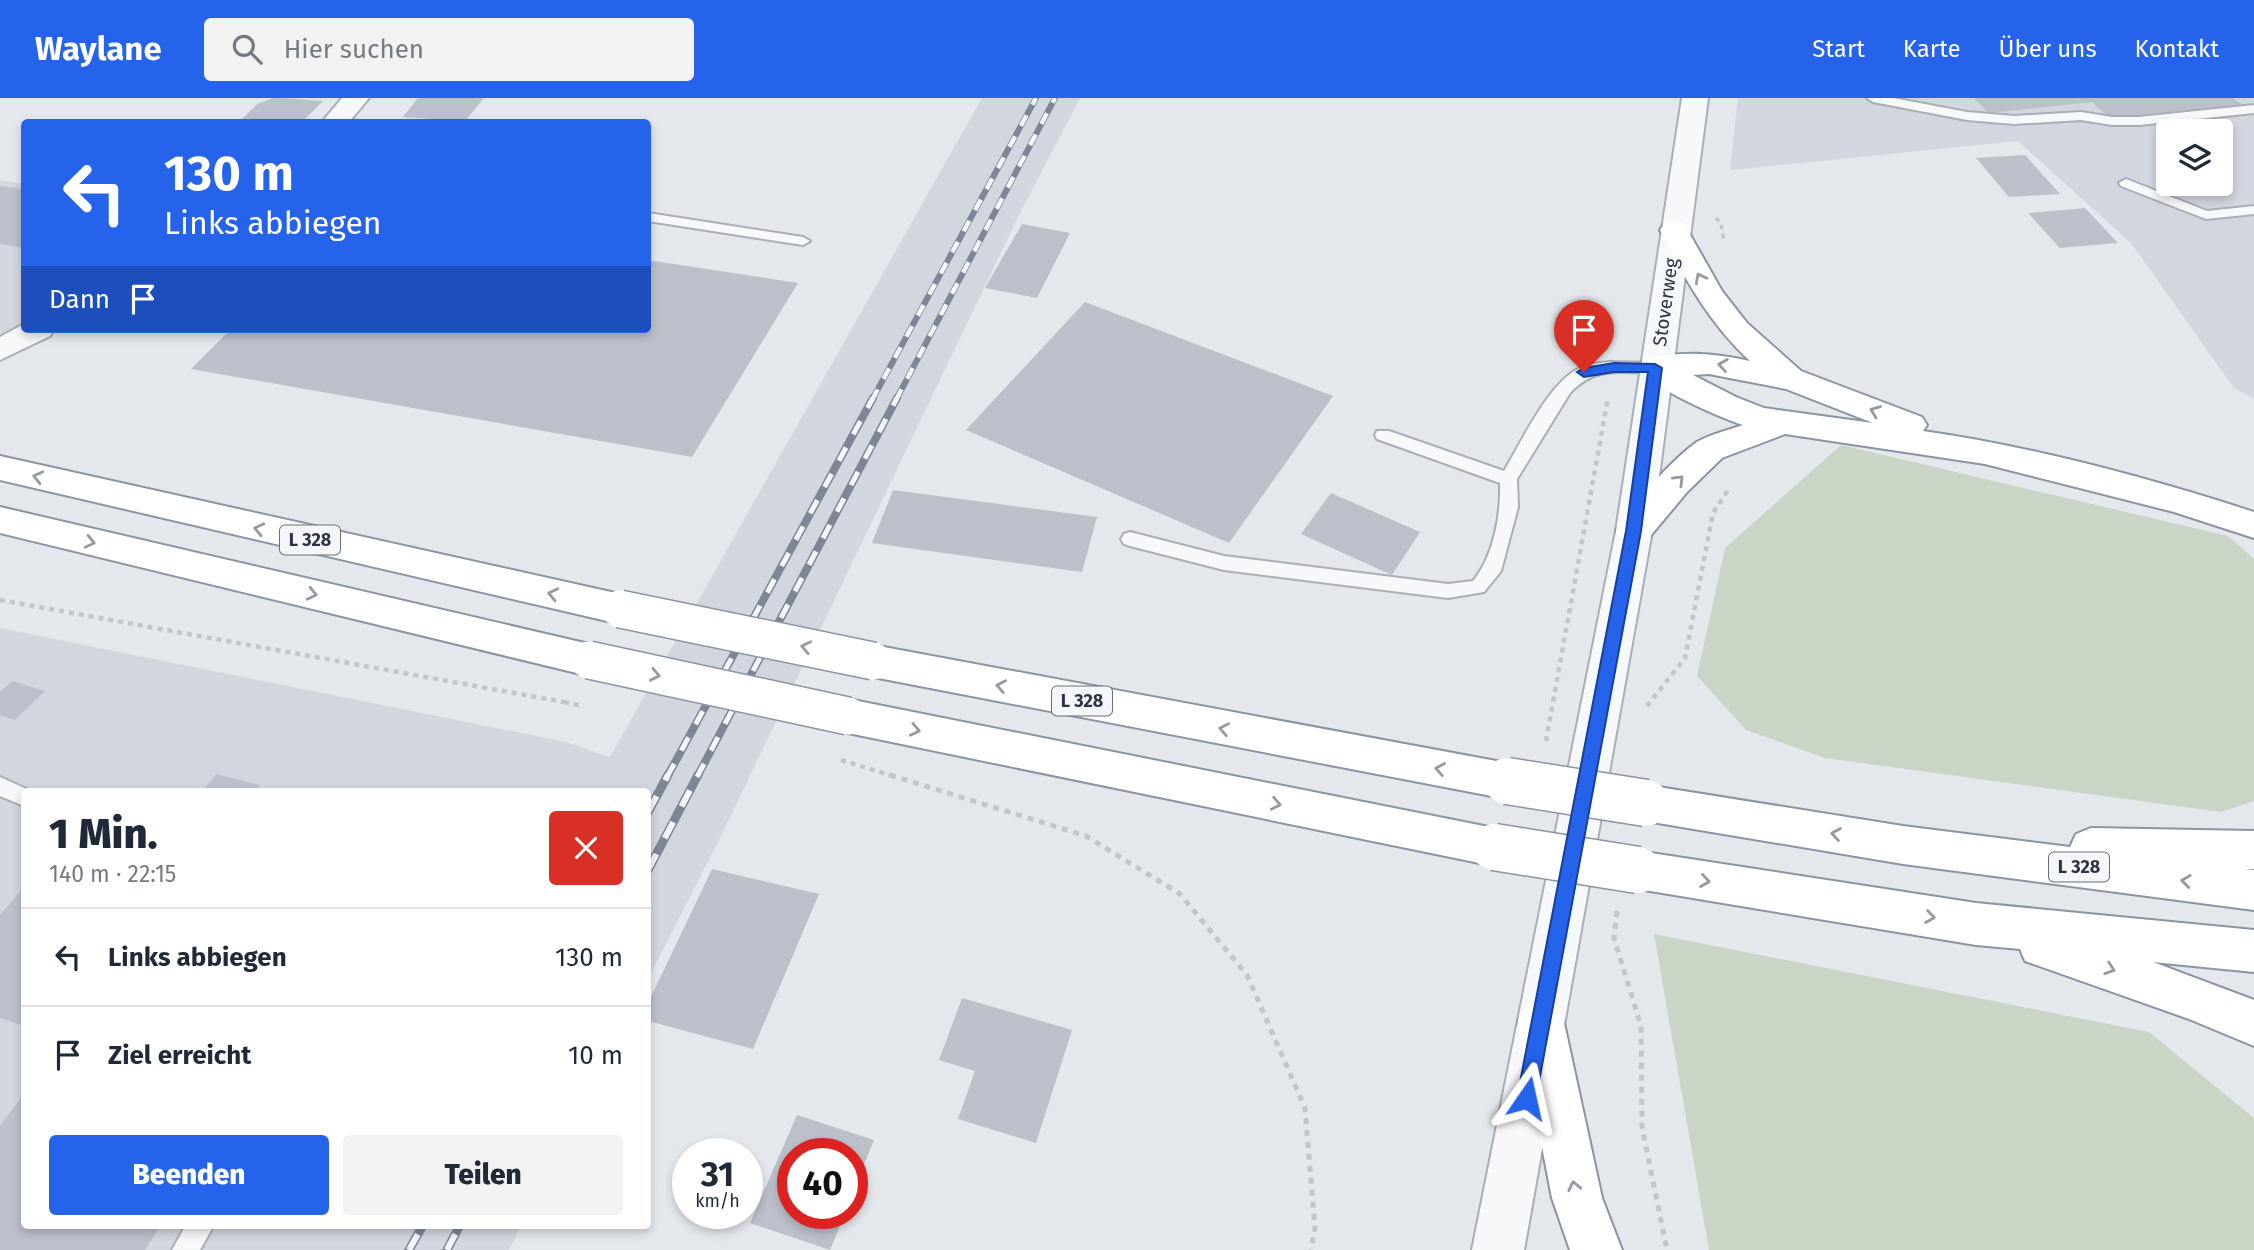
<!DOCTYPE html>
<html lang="de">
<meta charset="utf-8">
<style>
body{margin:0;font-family:"Fira Sans",sans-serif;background:#f2f2f3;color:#1f2937;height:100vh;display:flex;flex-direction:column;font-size:26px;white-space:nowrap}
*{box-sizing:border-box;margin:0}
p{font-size:23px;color:#747a83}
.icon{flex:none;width:38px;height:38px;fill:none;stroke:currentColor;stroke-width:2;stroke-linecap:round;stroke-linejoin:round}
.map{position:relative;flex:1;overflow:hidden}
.side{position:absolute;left:21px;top:690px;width:630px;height:441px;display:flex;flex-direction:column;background:#fff;border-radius:7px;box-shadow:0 4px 10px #0003}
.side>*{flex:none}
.banner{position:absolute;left:21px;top:21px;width:630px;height:214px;border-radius:7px;box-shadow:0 4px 10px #0003;background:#2563eb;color:#fff;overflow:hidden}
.fabs{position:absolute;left:2156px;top:21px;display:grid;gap:14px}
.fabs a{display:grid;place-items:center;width:77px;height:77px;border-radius:7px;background:#fff;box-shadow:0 4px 10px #0003;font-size:35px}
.speed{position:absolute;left:672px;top:1040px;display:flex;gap:14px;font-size:35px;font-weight:700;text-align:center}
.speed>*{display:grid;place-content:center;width:91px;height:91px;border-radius:50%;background:#fff;box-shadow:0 4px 10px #0003;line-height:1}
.speed small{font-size:18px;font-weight:400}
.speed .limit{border:10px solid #d22;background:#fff;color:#111}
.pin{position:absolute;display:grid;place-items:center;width:60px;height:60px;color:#fff;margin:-72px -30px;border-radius:50% 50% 50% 0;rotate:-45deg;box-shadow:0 0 7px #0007}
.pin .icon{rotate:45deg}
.me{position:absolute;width:77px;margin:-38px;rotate:11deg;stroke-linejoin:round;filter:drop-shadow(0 0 5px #0008)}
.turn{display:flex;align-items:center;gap:24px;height:147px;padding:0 28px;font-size:32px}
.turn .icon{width:91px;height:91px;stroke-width:2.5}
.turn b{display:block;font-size:49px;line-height:60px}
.then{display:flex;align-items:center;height:66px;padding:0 28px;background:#0003;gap:14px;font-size:26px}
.round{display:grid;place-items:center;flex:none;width:74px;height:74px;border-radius:7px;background:#f2f2f3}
.headline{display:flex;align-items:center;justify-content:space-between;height:119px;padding:0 28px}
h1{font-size:42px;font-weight:800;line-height:52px}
.primary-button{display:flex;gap:14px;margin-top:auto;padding:14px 28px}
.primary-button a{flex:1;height:80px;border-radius:7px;background:#2563eb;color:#fff;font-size:28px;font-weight:800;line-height:80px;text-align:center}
.primary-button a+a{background:#f2f2f3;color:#1f2937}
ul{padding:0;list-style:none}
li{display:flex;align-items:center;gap:21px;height:98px;padding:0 28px;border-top:2px solid #e0e1e3}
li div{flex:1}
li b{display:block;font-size:26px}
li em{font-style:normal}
header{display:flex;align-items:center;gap:42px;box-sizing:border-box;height:98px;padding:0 35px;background:#2563eb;color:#fff}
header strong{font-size:33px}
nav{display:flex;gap:38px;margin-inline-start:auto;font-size:24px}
.search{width:490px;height:63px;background:#f2f2f3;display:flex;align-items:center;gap:18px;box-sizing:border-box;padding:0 24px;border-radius:7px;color:#747a83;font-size:26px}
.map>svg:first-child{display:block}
.built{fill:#d2d6de;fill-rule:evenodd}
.green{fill:#c9d6c5}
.building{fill:#bbc0ca}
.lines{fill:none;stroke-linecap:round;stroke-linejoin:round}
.service-casing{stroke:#a9aeb7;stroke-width:4}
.minor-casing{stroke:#a9aeb7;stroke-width:4}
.tertiary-casing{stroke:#a9aeb7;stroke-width:4}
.trunk-casing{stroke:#8b94a3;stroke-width:4}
.path-far2{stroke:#c2c5cb;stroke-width:3.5;stroke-dasharray:4.5 4.5;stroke-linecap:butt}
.path-far1{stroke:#c2c5cb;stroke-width:4.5;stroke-dasharray:5 5;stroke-linecap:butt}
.path{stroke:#c2c5cb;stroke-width:5;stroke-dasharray:6 6;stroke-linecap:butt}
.service{fill:#f7f8fa;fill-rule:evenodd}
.minor{fill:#f7f8fa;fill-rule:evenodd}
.tertiary{fill:#f7f8fa;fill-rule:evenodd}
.trunk{fill:#fff;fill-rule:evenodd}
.rail-far2-casing{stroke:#7d8696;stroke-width:6}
.rail-far1-casing{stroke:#7d8696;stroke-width:8}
.rail-casing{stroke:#7d8696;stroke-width:9}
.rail-far2{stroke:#f4f6f9;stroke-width:4.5;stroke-dasharray:12;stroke-linecap:butt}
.rail-far1{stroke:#f4f6f9;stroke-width:5;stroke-dasharray:15;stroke-linecap:butt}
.rail{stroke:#f4f6f9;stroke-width:6;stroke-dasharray:18;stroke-linecap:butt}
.trunk-bridge-far1-casing{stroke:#8b94a3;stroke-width:40;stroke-linecap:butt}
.trunk-bridge-casing{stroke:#8b94a3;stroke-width:49;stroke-linecap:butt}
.path-bridge{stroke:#c2c5cb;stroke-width:4.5;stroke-dasharray:5 5;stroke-linecap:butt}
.trunk-bridge-far1{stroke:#fff;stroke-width:37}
.trunk-bridge{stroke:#fff;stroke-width:46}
.oneway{stroke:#959aa2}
.route{fill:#2563eb;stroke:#184099;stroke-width:2}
.labels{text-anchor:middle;stroke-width:5;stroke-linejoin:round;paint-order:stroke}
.shield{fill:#f4f6f9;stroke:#676e7b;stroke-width:2}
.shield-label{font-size:18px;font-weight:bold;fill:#2b3445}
.street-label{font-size:19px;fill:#2b3445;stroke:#f4f6f9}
</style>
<header>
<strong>Waylane</strong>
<div class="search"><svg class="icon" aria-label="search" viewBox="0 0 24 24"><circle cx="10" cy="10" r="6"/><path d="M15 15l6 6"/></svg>Hier suchen</div>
<nav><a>Start</a><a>Karte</a><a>Über uns</a><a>Kontakt</a></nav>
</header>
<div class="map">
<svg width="2254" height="1152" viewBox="0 0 2254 1152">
<rect width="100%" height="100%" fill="#e4e7ec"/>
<path class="built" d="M982,0H1080L1019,117L722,736L648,881V693H24V1127H521L509,1152H0V530L566,644L610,659Z
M1738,0H2254V301L2234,290L2131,145L2018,43L1730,72ZM2168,33H2221V86H2168Z
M0,82L22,86L24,84V230L0,243Z"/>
<path class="green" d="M1841,347L2228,438L2254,461V703L2221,714L1825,660L1746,632L1697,578L1725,450Z
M1654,836L2149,934L2254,1020V1152H1709Z"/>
<path class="building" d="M273,0H283L323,3L302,24H239L257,6Z
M418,0H484L465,23L403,19Z
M1974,0H2233L2242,7L2111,21L2092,4L1989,15Z
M2025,57L2060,96L2009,99L1976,60Z
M0,88L24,91V150L0,146Z
M2085,110L2118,145L2060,150L2028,115Z
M1022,126L1070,135L1037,200L985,190Z
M648,162L798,185L692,359L191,271L231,231H648Z
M1085,204L1333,298L1229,445L966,332Z
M893,392L1097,419L1082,474L872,445Z
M1331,395L1420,434L1392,477L1301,436Z
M12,583L45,593L15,622L0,617V594Z
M216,676L260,687L256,693H203Z
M712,771L819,796L753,951L648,923V905Z
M24,789V928L0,920V817Z
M962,900L1072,932L1036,1045L958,1021L975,973L939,962Z
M24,996V1127H151L159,1130L145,1152H0V1028Z
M797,1017L874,1042L852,1096V1055H793V1115H845L830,1152L750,1125Z"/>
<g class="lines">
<defs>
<path id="service" d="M1867,0H1893L1967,14L2014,18L2081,14L2112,19H2139L2254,7V15L2139,27H2112L2081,22L2014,26L1967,22L1873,4Z
M2126,81L2207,113L2254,108V116L2206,121L2121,88L2119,85Z
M648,115L803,139L810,143L803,147L648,123Z
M1610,264L1655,265L1663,270L1655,275C1620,275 1596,267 1570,295L1517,381L1518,409L1501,473L1484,494L1448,500L1224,472L1130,448L1124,446L1121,441L1124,436L1130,434L1224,458L1448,486L1473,483C1494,458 1501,416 1500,385L1377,341L1375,337L1377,333H1389L1504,373C1521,345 1548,286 1578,271C1587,266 1599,265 1610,264Z
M0,679L31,693H24V708L0,698Z
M186,1127H214L200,1152H172Z"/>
<path id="minor" d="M342,0H369L349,24H322Z
M24,226V231H54L50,238L0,262V239Z"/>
<path id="tertiary" d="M1682,0H1708L1652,433L1524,1152H1472L1616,433Z"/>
<path id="trunk" d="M1674,123L1684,126L1722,193L1747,225L1801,273L1922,319L1927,327L1923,333C2035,349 2146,379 2254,414V440L2174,414L1985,366L1785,336L1722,360L1687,394L1647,442L1634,446L1621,442L1616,433C1630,408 1673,361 1697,344C1710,336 1729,332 1743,327C1719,319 1651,290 1639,270L1644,262C1680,252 1714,255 1750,263C1709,225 1685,181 1660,132L1664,126ZM1709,276L1786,291L1873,325L1764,310L1736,299L1693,277Z
M0,358L620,496L633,501L639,511L633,521L620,526L0,382Z
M0,409L589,546L603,551L608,562L603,573L589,578L0,435Z
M873,547L1507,665L1521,670L1527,683L1521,696L1507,701L873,579L859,574L854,563L859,552Z
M848,601L1494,730L1509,736L1515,749L1509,762L1494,768L848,635L834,630L828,618L834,606Z
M1646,687L1903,728L2070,749L2076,736L2091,730L2254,733V771H2244L2254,772V812L1903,766L1646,723L1631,718L1625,705L1631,692Z
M1638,753L1976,805L2254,832V874L2153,864L2254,902V948L2189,921L2025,863L2020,851L1976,847L1638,791L1623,786L1617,772L1623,758Z
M1541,902L1557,909L1564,925L1602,1100L1622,1152H1570L1552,1100L1518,925L1525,909Z"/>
</defs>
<use href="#service" class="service-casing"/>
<use href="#minor" class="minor-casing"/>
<use href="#tertiary" class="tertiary-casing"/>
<use href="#trunk" class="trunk-casing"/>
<path class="path-far2" d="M1716,120L1721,125L1724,144"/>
<path class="path-far1" d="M0,502L564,604
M1647,608L1685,560L1713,415L1730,389
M1546,643L1608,300
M841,662L896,679"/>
<path class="path" d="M890,677L1086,738L1180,796L1247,877L1305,1010L1315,1130L1311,1152
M1617,813L1614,840L1641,928L1642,1029L1667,1152"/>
<use href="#service" class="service"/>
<use href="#minor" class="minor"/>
<use href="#tertiary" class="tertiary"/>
<use href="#trunk" class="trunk"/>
<defs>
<path id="rail-far2" d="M872,302L1036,0
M896,302L1055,0"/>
<path id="rail-far1" d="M667,679L873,300
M697,679L897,300"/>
<path id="rail" d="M648,714L668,677
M648,772L698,677
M409,1152L423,1127
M447,1152L460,1127"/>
</defs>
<use href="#rail-far2" class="rail-far2-casing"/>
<use href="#rail-far1" class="rail-far1-casing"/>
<use href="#rail" class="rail-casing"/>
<use href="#rail-far2" class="rail-far2"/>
<use href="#rail-far1" class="rail-far1"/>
<use href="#rail" class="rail"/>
<defs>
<path id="trunk-bridge-far1" d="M620,511L873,563
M589,562L848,618"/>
<path id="trunk-bridge" d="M1507,683L1646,705
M1494,749L1638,772"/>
</defs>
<use href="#trunk-bridge-far1" class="trunk-bridge-far1-casing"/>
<use href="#trunk-bridge" class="trunk-bridge-casing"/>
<path class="path-bridge" d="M564,604L584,608"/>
<use href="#trunk-bridge-far1" class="trunk-bridge-far1"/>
<use href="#trunk-bridge" class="trunk-bridge"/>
</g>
<defs><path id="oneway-chevron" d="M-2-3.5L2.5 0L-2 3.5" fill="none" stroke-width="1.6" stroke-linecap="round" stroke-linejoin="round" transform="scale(1.75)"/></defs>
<g class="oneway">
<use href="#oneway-chevron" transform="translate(1700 180) rotate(-118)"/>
<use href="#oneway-chevron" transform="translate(1723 267) rotate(-171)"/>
<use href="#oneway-chevron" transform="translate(1875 313) rotate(-159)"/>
<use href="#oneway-chevron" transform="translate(38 379) rotate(-167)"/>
<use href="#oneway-chevron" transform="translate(1679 382) rotate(-45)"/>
<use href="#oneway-chevron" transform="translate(259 431) rotate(-167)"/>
<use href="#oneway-chevron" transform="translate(90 444) rotate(13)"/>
<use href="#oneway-chevron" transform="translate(312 496) rotate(13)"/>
<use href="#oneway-chevron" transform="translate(553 496) rotate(-167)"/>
<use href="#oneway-chevron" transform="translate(806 549) rotate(-168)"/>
<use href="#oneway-chevron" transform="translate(655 577) rotate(12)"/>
<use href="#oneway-chevron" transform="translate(1001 588) rotate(-169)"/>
<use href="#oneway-chevron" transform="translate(1224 631) rotate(-169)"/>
<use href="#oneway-chevron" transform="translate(915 632) rotate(12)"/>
<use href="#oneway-chevron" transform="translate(1440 671) rotate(-170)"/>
<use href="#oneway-chevron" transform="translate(1276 706) rotate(11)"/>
<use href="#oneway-chevron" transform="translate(1836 736) rotate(-171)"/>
<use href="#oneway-chevron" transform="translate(1705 783) rotate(9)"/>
<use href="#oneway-chevron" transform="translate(2186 783) rotate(-173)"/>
<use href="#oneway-chevron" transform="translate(1930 819) rotate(9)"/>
<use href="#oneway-chevron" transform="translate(2110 871) rotate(19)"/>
<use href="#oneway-chevron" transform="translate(1574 1088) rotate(-102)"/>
</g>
<path class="route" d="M1614,265L1655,266L1662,270L1641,433L1536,1000L1534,1007L1527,1010L1520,1007L1517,1000L1626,433L1648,274H1614L1584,279L1577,274L1584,270Z"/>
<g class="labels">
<g class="shield">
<rect x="280" y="427.5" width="60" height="29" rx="5"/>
<rect x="1052" y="588.5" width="60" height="29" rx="5"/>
<rect x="2049" y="754.5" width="60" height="29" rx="5"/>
</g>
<g class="shield-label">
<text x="310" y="448">L 328</text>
<text x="1082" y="609">L 328</text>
<text x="2079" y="775">L 328</text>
</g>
<g class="street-label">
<text transform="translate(1665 204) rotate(-82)" y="7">Stoverweg</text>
</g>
</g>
</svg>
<div class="fabs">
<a><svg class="icon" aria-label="layers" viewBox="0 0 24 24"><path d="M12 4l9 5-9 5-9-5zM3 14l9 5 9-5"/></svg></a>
</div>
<div class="speed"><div>31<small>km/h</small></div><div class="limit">40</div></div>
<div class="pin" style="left:1584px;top:274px;background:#d93025"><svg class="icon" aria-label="arrive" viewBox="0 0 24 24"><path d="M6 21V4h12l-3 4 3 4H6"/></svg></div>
<svg class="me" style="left:1527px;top:1000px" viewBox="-20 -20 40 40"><path d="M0-17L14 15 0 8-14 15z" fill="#2563eb" stroke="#fff" stroke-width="4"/></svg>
<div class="banner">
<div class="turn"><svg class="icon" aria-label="left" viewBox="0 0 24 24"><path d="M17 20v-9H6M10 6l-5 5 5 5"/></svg><div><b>130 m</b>Links abbiegen</div></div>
<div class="then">Dann<svg class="icon" aria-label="arrive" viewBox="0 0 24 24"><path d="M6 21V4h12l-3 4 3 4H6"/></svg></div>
</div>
<section class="side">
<div class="headline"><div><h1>1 Min.</h1><p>140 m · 22:15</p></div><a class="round" style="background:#d93025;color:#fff"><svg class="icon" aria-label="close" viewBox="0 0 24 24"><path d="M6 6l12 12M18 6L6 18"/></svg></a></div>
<ul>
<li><svg class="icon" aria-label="left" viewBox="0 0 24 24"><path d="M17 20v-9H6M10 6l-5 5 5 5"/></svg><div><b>Links abbiegen</b></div><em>130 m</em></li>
<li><svg class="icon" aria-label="arrive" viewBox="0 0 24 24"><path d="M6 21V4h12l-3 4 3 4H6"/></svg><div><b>Ziel erreicht</b></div><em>10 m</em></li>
</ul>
<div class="primary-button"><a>Beenden</a><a>Teilen</a></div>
</section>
</div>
